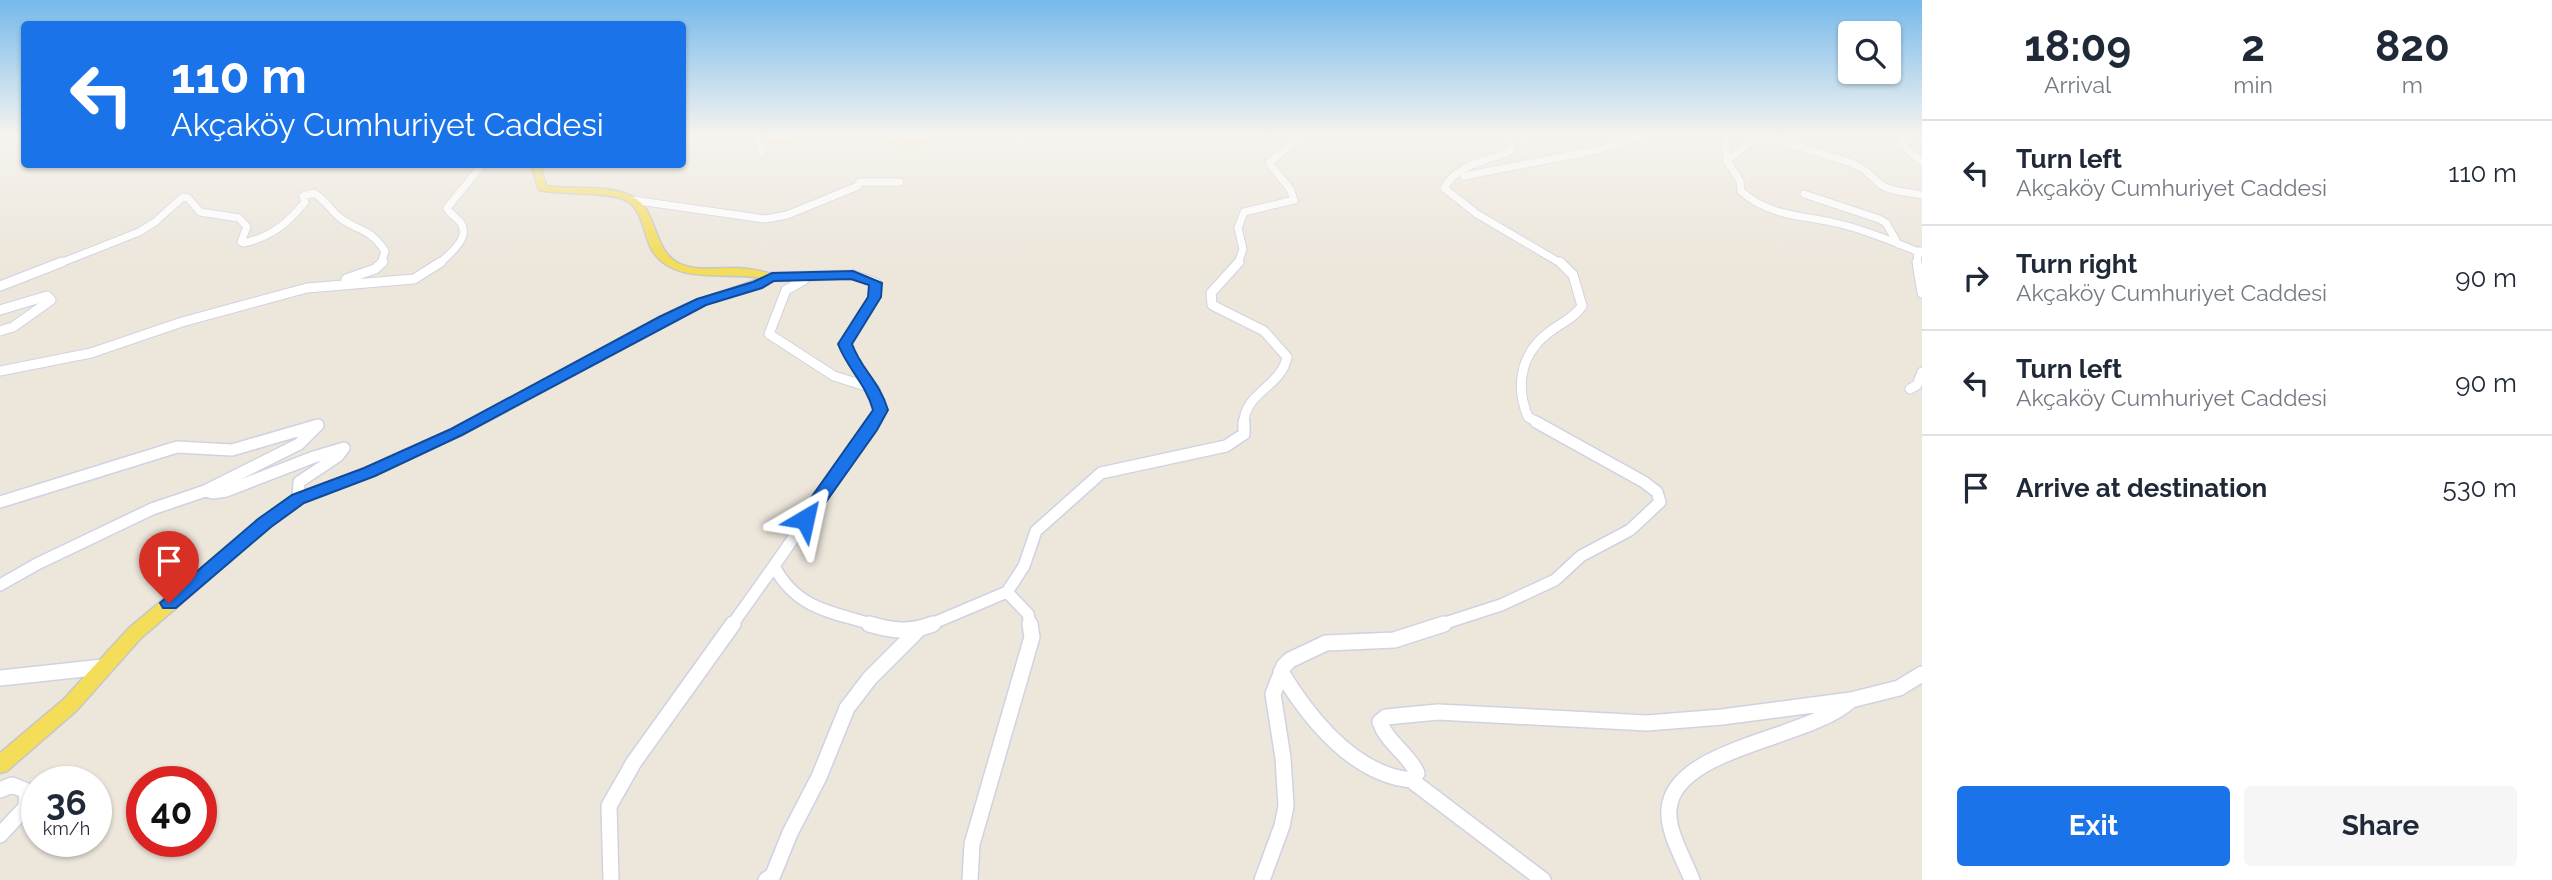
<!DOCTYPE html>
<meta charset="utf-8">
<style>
body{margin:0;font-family:Raleway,sans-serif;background:#f6f6f7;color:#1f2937;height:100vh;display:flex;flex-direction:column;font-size:26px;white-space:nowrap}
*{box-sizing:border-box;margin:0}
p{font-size:23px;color:#747a83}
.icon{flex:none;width:38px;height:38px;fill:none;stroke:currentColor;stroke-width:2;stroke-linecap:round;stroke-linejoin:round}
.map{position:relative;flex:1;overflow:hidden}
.sheet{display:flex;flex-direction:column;background:#fff;width:630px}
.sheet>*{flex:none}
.top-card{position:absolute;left:21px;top:21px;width:665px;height:147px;border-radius:7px;box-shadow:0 2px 5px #0004;background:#1a73e8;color:#fff;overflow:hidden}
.tools{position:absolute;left:1838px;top:21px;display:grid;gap:14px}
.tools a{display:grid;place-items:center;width:63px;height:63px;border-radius:7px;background:#fff;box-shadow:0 2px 5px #0004;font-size:35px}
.speed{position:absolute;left:21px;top:766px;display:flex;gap:14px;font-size:35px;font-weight:700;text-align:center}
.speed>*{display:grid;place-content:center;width:91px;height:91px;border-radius:50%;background:#fff;box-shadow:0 2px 5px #0004;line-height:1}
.speed small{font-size:18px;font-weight:400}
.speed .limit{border:10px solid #d22;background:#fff;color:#111}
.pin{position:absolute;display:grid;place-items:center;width:60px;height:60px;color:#fff;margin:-72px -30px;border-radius:50% 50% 50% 0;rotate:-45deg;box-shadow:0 0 7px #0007}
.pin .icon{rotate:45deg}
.me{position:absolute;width:77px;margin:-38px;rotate:36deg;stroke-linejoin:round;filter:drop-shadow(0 0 5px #0008)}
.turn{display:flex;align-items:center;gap:24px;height:147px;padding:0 35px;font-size:32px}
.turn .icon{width:91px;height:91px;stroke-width:2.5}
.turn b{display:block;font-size:49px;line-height:60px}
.eta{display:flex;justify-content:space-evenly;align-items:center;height:119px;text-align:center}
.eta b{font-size:42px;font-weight:700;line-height:49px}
.cta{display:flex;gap:14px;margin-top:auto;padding:14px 35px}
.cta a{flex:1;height:80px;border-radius:7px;background:#1a73e8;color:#fff;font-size:28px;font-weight:700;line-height:80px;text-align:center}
.cta a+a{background:#f6f6f7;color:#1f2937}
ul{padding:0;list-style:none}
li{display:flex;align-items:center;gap:21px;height:105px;padding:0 35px;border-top:2px solid #e0e1e3}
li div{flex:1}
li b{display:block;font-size:26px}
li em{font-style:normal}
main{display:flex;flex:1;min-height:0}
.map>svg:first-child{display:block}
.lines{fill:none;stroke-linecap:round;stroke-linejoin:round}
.minor-far3-casing{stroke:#d0d2e3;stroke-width:9}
.minor-far2-casing{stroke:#d0d2e3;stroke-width:11}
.minor-far1-casing{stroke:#d0d2e3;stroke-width:14}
.minor-casing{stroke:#d0d2e3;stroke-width:18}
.major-casing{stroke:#c7c7c7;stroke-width:3}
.minor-far3{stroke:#fff;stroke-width:7}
.minor-far2{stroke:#fff;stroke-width:9}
.minor-far1{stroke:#fff;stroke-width:11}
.minor{stroke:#fff;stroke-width:15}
.major{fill:#f3dd59;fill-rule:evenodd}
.route{fill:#1a73e8;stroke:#114b97;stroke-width:2}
</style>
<main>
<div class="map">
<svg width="1922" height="880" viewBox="0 0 1922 880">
<rect width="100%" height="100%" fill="#ece6db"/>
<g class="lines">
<defs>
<path id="minor-far3" d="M756,136L762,152
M1508,136L1511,149L1508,152C1485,161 1457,165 1444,188L1477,214L1562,264
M1725,136L1727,161L1740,181L1741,191C1770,218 1808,215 1844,225C1871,232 1896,243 1922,253
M1772,136C1797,149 1823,153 1849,162C1863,167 1870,175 1880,184C1890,192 1910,192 1922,195
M1900,136L1907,149L1922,162
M1727,161L1754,139L1763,136
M1464,176L1598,150L1642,136
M1804,194L1879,219L1886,223L1898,244
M632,200L765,219L787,215L858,186L859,182H900
M58,264L139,232L155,222L183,197L188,198L200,212L239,218L247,227L241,242L244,243C271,237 288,223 305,202L303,196L314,193C326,201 330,209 339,217C358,232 368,226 385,251L381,264
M439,264C448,255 469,240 462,225C459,218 450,215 447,208L483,164
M1238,264L1243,249L1238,228L1244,212L1294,200L1290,189L1269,163L1300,136
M1917,264L1918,251H1922"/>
<path id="minor-far2" d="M1239,262L1211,293L1212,305L1264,331L1287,357C1282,386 1244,393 1244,423
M1917,262L1922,293
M772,277L853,275L876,283L874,297L845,344L881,409L873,423
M346,279L375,269L383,262
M804,280L786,290L769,334L834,376L875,389
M0,286L62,262
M0,310L47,296L51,300L13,327L0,331
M0,371L91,353L182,322L307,288L414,279L441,262
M1910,389L1917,385L1922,372
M1539,423L1528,417C1514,383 1522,351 1552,330C1563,322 1574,318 1582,306L1573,275L1560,262"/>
<path id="minor-far1" d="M874,422L774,566C796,609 832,612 875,625
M0,502L177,447L232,450L318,425L299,444L205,491L213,493L226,491L314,457L344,448L338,456L299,482L298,499
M0,585L37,564L152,509L205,491
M1007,592L1024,566L1036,531L1101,473L1226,446L1244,434V422
M1007,592L1028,614L1030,625
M732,625L774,566
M929,625L1007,592
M1439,625L1501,605L1555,580L1581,556L1630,530L1660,502L1657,492L1644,482L1536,422"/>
<path id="minor" d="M869,624C893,631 910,633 933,624
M1281,672C1309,718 1353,774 1411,780L1417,773C1408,753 1387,743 1380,722L1386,717L1438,712L1647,723L1722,717L1851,700L1899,688L1922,674
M0,678L103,667
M1411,780L1543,880
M0,790L12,785L27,791L26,807L0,835
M611,880L609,806L634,762L733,624
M766,880L773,875L790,833L819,777L847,708L870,678L918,630
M970,880L972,844L1032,637L1030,624
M1262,880L1282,826L1286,806L1283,758L1273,694L1284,666L1290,660L1326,643L1394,640L1444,624
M1692,880C1684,859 1667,832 1669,809C1674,747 1810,739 1851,700"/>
<path id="major" d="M760,136L778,138L813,136L777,144Z
M871,136H888L912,142L927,136H940L913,148Z
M531,164H540L546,186C573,190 606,184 631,196C659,208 651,251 680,264C696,271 716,268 733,268C748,268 762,271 776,275L778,277L762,287L706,304L462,435L374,475L303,502L270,527L141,638L77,710L7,771L0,773V753L63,700L129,628L260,519L293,496L364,469L452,429L698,300L762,278C727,271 674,286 652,250C644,235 643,213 629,202C614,191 560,195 539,190Z"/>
</defs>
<use href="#minor-far3" class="minor-far3-casing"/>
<use href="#minor-far2" class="minor-far2-casing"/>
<use href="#minor-far1" class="minor-far1-casing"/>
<use href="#minor" class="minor-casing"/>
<use href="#major" class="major-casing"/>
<use href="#minor-far3" class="minor-far3"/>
<use href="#minor-far2" class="minor-far2"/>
<use href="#minor-far1" class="minor-far1"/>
<use href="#minor" class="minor"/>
<use href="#major" class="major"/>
</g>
<linearGradient id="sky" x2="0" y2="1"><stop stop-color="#76b9eb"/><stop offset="0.52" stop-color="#f6f4ef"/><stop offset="1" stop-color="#f6f4ef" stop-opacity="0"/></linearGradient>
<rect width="1922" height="260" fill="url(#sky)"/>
<path class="route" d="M853,271L882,283L881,297L852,344C862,371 879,380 888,410L877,430L811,523H799L796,519L873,410C866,384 847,368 838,344L868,297L869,285L851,279L774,281L762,288L706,305L462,435L375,476L304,503L271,527L176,608H163L160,603L258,519L292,495L364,468L451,429L659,317L697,299L753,282L772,273Z"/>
</svg>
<div class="tools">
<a><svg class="icon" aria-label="search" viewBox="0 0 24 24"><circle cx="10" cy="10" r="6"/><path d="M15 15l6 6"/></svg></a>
</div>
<div class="speed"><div>36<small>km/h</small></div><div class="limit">40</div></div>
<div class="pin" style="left:169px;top:603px;background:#d93025"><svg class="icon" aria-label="arrive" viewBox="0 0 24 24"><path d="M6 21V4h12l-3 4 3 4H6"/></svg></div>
<svg class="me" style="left:805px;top:519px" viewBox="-20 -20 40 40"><path d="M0-17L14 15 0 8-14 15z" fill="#1a73e8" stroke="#fff" stroke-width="4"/></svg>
<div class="top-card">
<div class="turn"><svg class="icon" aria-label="left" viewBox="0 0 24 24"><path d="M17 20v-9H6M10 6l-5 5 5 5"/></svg><div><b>110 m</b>Akçaköy Cumhuriyet Caddesi</div></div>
</div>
</div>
<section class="sheet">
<div class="eta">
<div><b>18:09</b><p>Arrival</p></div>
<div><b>2</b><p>min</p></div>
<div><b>820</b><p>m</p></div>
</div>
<ul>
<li><svg class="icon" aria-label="left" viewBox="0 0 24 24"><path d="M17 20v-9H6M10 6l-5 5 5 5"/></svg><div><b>Turn left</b><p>Akçaköy Cumhuriyet Caddesi</p></div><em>110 m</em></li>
<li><svg class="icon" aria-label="right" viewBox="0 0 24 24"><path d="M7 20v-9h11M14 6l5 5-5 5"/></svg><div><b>Turn right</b><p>Akçaköy Cumhuriyet Caddesi</p></div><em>90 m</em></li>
<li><svg class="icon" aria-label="left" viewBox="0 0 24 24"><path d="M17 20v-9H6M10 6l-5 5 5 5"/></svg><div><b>Turn left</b><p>Akçaköy Cumhuriyet Caddesi</p></div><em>90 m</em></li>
<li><svg class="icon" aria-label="arrive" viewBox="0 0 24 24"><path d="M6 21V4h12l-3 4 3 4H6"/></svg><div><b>Arrive at destination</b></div><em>530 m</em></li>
</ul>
<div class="cta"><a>Exit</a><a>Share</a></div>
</section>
</main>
